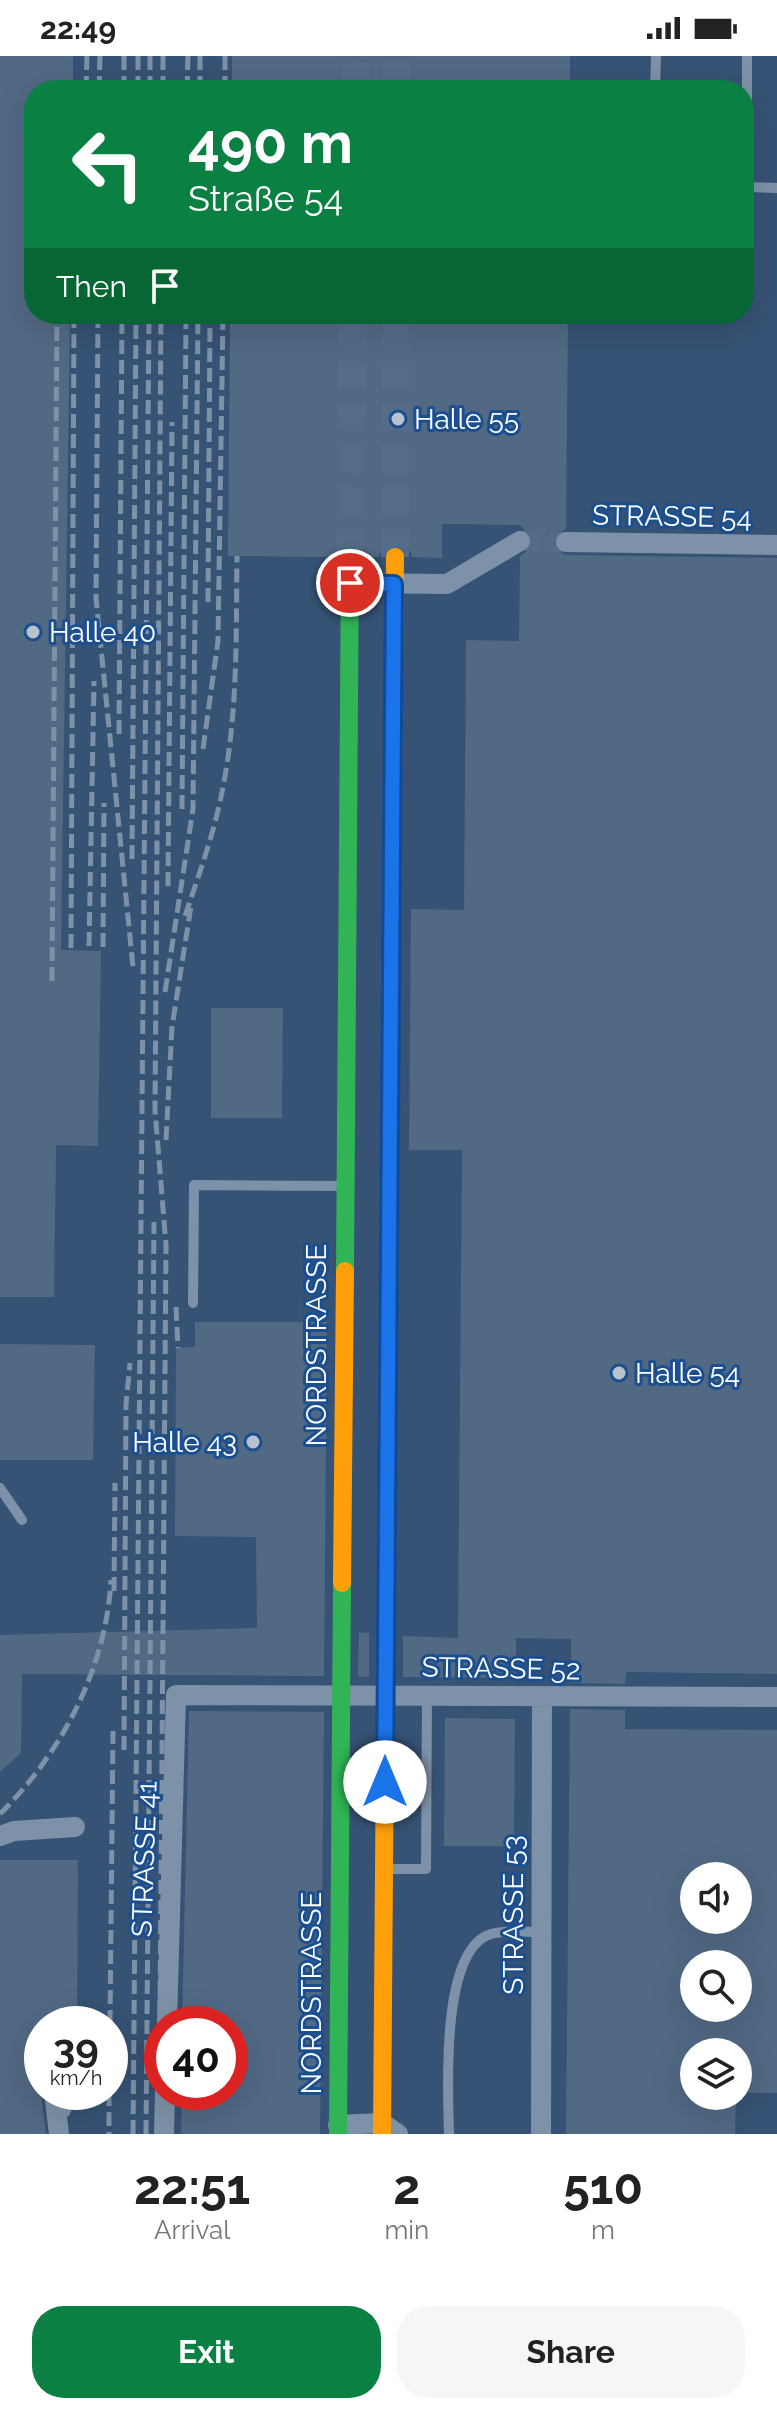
<!DOCTYPE html>
<meta charset="utf-8">
<style>
body{margin:0;font-family:Raleway,sans-serif;background:#f6f6f6;color:#222;height:100vh;display:flex;flex-direction:column;font-size:30px;white-space:nowrap}
*{box-sizing:border-box;margin:0}
p{font-size:26px;color:#767676}
.icon{flex:none;width:44px;height:44px;fill:none;stroke:currentColor;stroke-width:2;stroke-linecap:round;stroke-linejoin:round}
.map{position:relative;height:2078px;overflow:hidden}
.side{display:flex;flex-direction:column;background:#fff;flex:1}
.side>*{flex:none}
.banner{position:absolute;left:24px;top:24px;width:730px;height:244px;border-radius:32px;box-shadow:0 8px 32px #0002;background:#0b8043;color:#fff;overflow:hidden}
.controls{position:absolute;left:680px;top:1806px;display:grid;gap:16px}
.controls a{display:grid;place-items:center;width:72px;height:72px;border-radius:50%;background:#fff;box-shadow:0 8px 32px #0002;font-size:40px}
.speed{position:absolute;left:24px;top:1950px;display:flex;gap:16px;font-size:40px;font-weight:700;text-align:center}
.speed>*{display:grid;place-content:center;width:104px;height:104px;border-radius:50%;background:#fff;box-shadow:0 8px 32px #0002;line-height:1}
.speed small{font-size:20px;font-weight:400}
.speed .limit{border:12px solid #d22;background:#fff;color:#111}
.pin{position:absolute;display:grid;place-items:center;width:68px;height:68px;color:#fff;margin:-34px;border:4px solid #fff;border-radius:50%;box-shadow:0 2px 8px #0007}
.me{position:absolute;width:88px;margin:-44px;rotate:0deg;stroke-linejoin:round;filter:drop-shadow(0 0 6px #0008)}
.turn{display:flex;align-items:center;gap:28px;height:168px;padding:0 32px;font-size:36px}
.turn .icon{width:104px;height:104px;stroke-width:2.5}
.turn b{display:block;font-size:56px;line-height:68px}
.then{display:flex;align-items:center;height:76px;padding:0 32px;background:#0003;gap:16px;font-size:30px}
.eta{display:flex;justify-content:space-evenly;align-items:center;height:136px;text-align:center}
.eta b{font-size:48px;font-weight:700;line-height:56px}
.primary-button{display:flex;gap:16px;margin-top:auto;padding:16px 32px}
.primary-button a{flex:1;height:92px;border-radius:32px;background:#0b8043;color:#fff;font-size:32px;font-weight:700;line-height:92px;text-align:center}
.primary-button a+a{background:#f6f6f6;color:#222}
.status{display:flex;justify-content:space-between;align-items:center;height:56px;padding:0 40px;background:#fff;direction:ltr}
.status svg{height:22px;fill:currentColor}
.map>svg:first-child{display:block}
.building{fill:#526984;fill-rule:evenodd}
.lines{fill:none;stroke-linecap:round;stroke-linejoin:round}
.street-tunnel{stroke:#546c89;stroke-width:20;stroke-dasharray:20 10;stroke-linecap:butt}
.secondary-tunnel{stroke:#546c89;stroke-width:28;stroke-dasharray:28 14;stroke-linecap:butt}
.lane{stroke:#7d92a8;stroke-width:10}
.street{stroke:#7d92a8;stroke-width:20}
.fast{stroke:#30b455;stroke-width:18}
.slow{stroke:#ff9f0a;stroke-width:18}
.jam{stroke:#e5322d;stroke-width:18}
.rail{stroke:#7e92a7;stroke-width:5;stroke-dasharray:14 6;stroke-linecap:butt}
.route-casing{stroke:#114b97;stroke-width:20}
.route{stroke:#1a73e8;stroke-width:14}
.poi-dot{fill:#b9c2ce;stroke:#1b4f8f;stroke-width:3}
.labels{text-anchor:middle;stroke-width:6;stroke-linejoin:round;paint-order:stroke}
.poi-label{font-size:28px;fill:#fff;stroke:#1b4f8f;text-anchor:start}
.street-label{font-size:28px;fill:#fff;stroke:#1b4f8f}
</style>
<div class="status"><b>22:49</b><svg viewBox="0 0 49 12"><path d="M0 12V9h3v3zM5 12V6h3v6zM10 12V3h3v9zM15 12V0h3v12zM26 1h20v11H26zM47 4h2v5h-2z"/></svg></div>
<div class="map">
<svg width="777" height="2078" viewBox="0 0 777 2078">
<rect width="100%" height="100%" fill="#365274"/>
<path class="building" d="M0,0H73V34H34V258H70L61,894L101,895L98,1090L56,1089L54,1241H0Z
M232,0H570V34H232Z
M230,258H568L566,473L555,480V493L566,499L777,502V1618L626,1616L625,1628L571,1627V1583L516,1582V1622L403,1621V1580L458,1582L462,1094H409L411,853L464,854L466,584L519,585L520,500L531,492L533,484L520,469L442,468V502L412,501L409,492L396,484L386,487L378,501H367L364,492L351,484L341,487L333,501L228,500Z
M211,952H283L282,1062H211Z
M195,1266H327L324,1620L22,1618L21,1697L0,1716V1579L257,1572L256,1481L175,1480L176,1292L195,1291Z
M0,1288L95,1289L93,1404H0Z
M359,1576L369,1577V1621L358,1620Z
M570,1653L625,1654V1673L777,1674V2037H738V1996H694V2040H736L735,2078H566ZM694,1820H738V1864H694ZM694,1908H738V1952H694Z
M189,1655L324,1656L320,2078H181L182,2036H230V1968H182Z
M445,1662L515,1663L514,1790H444Z
M0,1804H78L77,1968H42L41,2038L46,2078H0Z"/>
<g class="lines">
<path class="street-tunnel" d="M520,485L566,486"/>
<path class="secondary-tunnel" d="M355,34L356,0
M397,34V0
M350,501L353,258
M395,501L396,258"/>
<path class="lane" d="M747,0V131L777,132
M655,34L656,0
M193,1247L194,1129L343,1130
M0,1432L22,1464
M386,1813H426L427,1639
M449,2078C448,2035 440,1893 491,1878C506,1874 526,1876 541,1876"/>
<path class="street" d="M566,486L777,489
M350,527L447,528L520,485
M0,1780L14,1775L75,1771
M167,1968L176,1639L777,1641
M54,2036L59,2078
M338,2069L382,2067L398,2078
M164,2078L165,2036
M541,2078L542,1641"/>
<path class="fast" d="M345,1215L350,501
M389,1249L392,829
M338,2078L342,1527"/>
<path class="slow" d="M392,829L395,501
M342,1527L345,1215
M382,2078L385,1685"/>
<path class="jam" d="M385,1685L389,1249"/>
<path class="rail" d="M86,34L87,0
M99,34L100,0
M124,34V0
M138,34V0
M150,34V0
M163,34V0
M187,34L188,0
M200,34V0
M225,34V0
M98,258L96,542L133,911
M208,546L210,262
M119,678L122,258
M203,693L218,585L223,258
M182,753L186,258
M132,803L136,258
M168,830L172,366
M185,860C199,818 215,775 223,731C238,655 236,578 237,500
M89,890L94,625
M103,891L104,747
M71,892L74,258
M52,925L57,258
M165,936L193,753L198,258
M166,1084L172,971L191,850
M176,1251L178,1292
M114,1535L115,1427
M124,1694L126,1348L130,1307
M0,1758C62,1696 106,1613 111,1524
M110,1968L113,1675
M109,2036V2078
M58,2078L77,2036
M133,2078L149,258
M146,2078L154,1166
M159,2078L166,1189L155,1054L161,258"/>
</g>
<g class="lines">
<defs>
<path id="route" d="M350,527L394,528L385,1726"/>
</defs>
<use href="#route" class="route-casing"/>
<use href="#route" class="route"/>
</g>
<g class="poi-dot">
<circle cx="398" cy="363" r="8"/>
<circle cx="33" cy="576" r="8"/>
<circle cx="619" cy="1317" r="8"/>
<circle cx="253" cy="1386" r="8"/>
</g>
<g class="labels">
<g class="poi-label">
<text x="414" y="373">Halle 55</text>
<text x="49" y="586">Halle 40</text>
<text x="635" y="1327">Halle 54</text>
<text x="237" y="1396" text-anchor="end">Halle 43</text>
</g>
<g class="street-label">
<text transform="translate(672 460) rotate(1)" y="10">STRASSE 54</text>
<text transform="translate(316 1289) rotate(-90)" y="10">NORDSTRASSE</text>
<text transform="translate(501 1612) rotate(1)" y="10">STRASSE 52</text>
<text transform="translate(144 1803) rotate(-88)" y="10">STRASSE 41</text>
<text transform="translate(513 1859) rotate(-90)" y="10">STRASSE 53</text>
<text transform="translate(311 1937) rotate(-90)" y="10">NORDSTRASSE</text>
</g>
</g>
</svg>
<div class="controls">
<a><svg class="icon" aria-label="sound" viewBox="0 0 24 24"><path d="M4 9h4l5-4v14l-5-4H4zM17 9q2 3 0 6"/></svg></a>
<a><svg class="icon" aria-label="search" viewBox="0 0 24 24"><circle cx="10" cy="10" r="6"/><path d="M15 15l6 6"/></svg></a>
<a><svg class="icon" aria-label="layers" viewBox="0 0 24 24"><path d="M12 4l9 5-9 5-9-5zM3 14l9 5 9-5"/></svg></a>
</div>
<div class="speed"><div>39<small>km/h</small></div><div class="limit">40</div></div>
<div class="pin" style="left:350px;top:527px;background:#d93025"><svg class="icon" aria-label="arrive" viewBox="0 0 24 24"><path d="M6 21V4h12l-3 4 3 4H6"/></svg></div>
<svg class="me" style="left:385px;top:1726px" viewBox="-20 -20 40 40"><circle r="19" fill="#fff"/><path d="M0-13L10 11 0 6-10 11z" fill="#1a73e8"/></svg>
<div class="banner">
<div class="turn"><svg class="icon" aria-label="left" viewBox="0 0 24 24"><path d="M17 20v-9H6M10 6l-5 5 5 5"/></svg><div><b>490 m</b>Straße 54</div></div>
<div class="then">Then<svg class="icon" aria-label="arrive" viewBox="0 0 24 24"><path d="M6 21V4h12l-3 4 3 4H6"/></svg></div>
</div>
</div>
<section class="side">
<div class="eta">
<div><b>22:51</b><p>Arrival</p></div>
<div><b>2</b><p>min</p></div>
<div><b>510</b><p>m</p></div>
</div>
<div class="primary-button"><a>Exit</a><a>Share</a></div>
</section>
